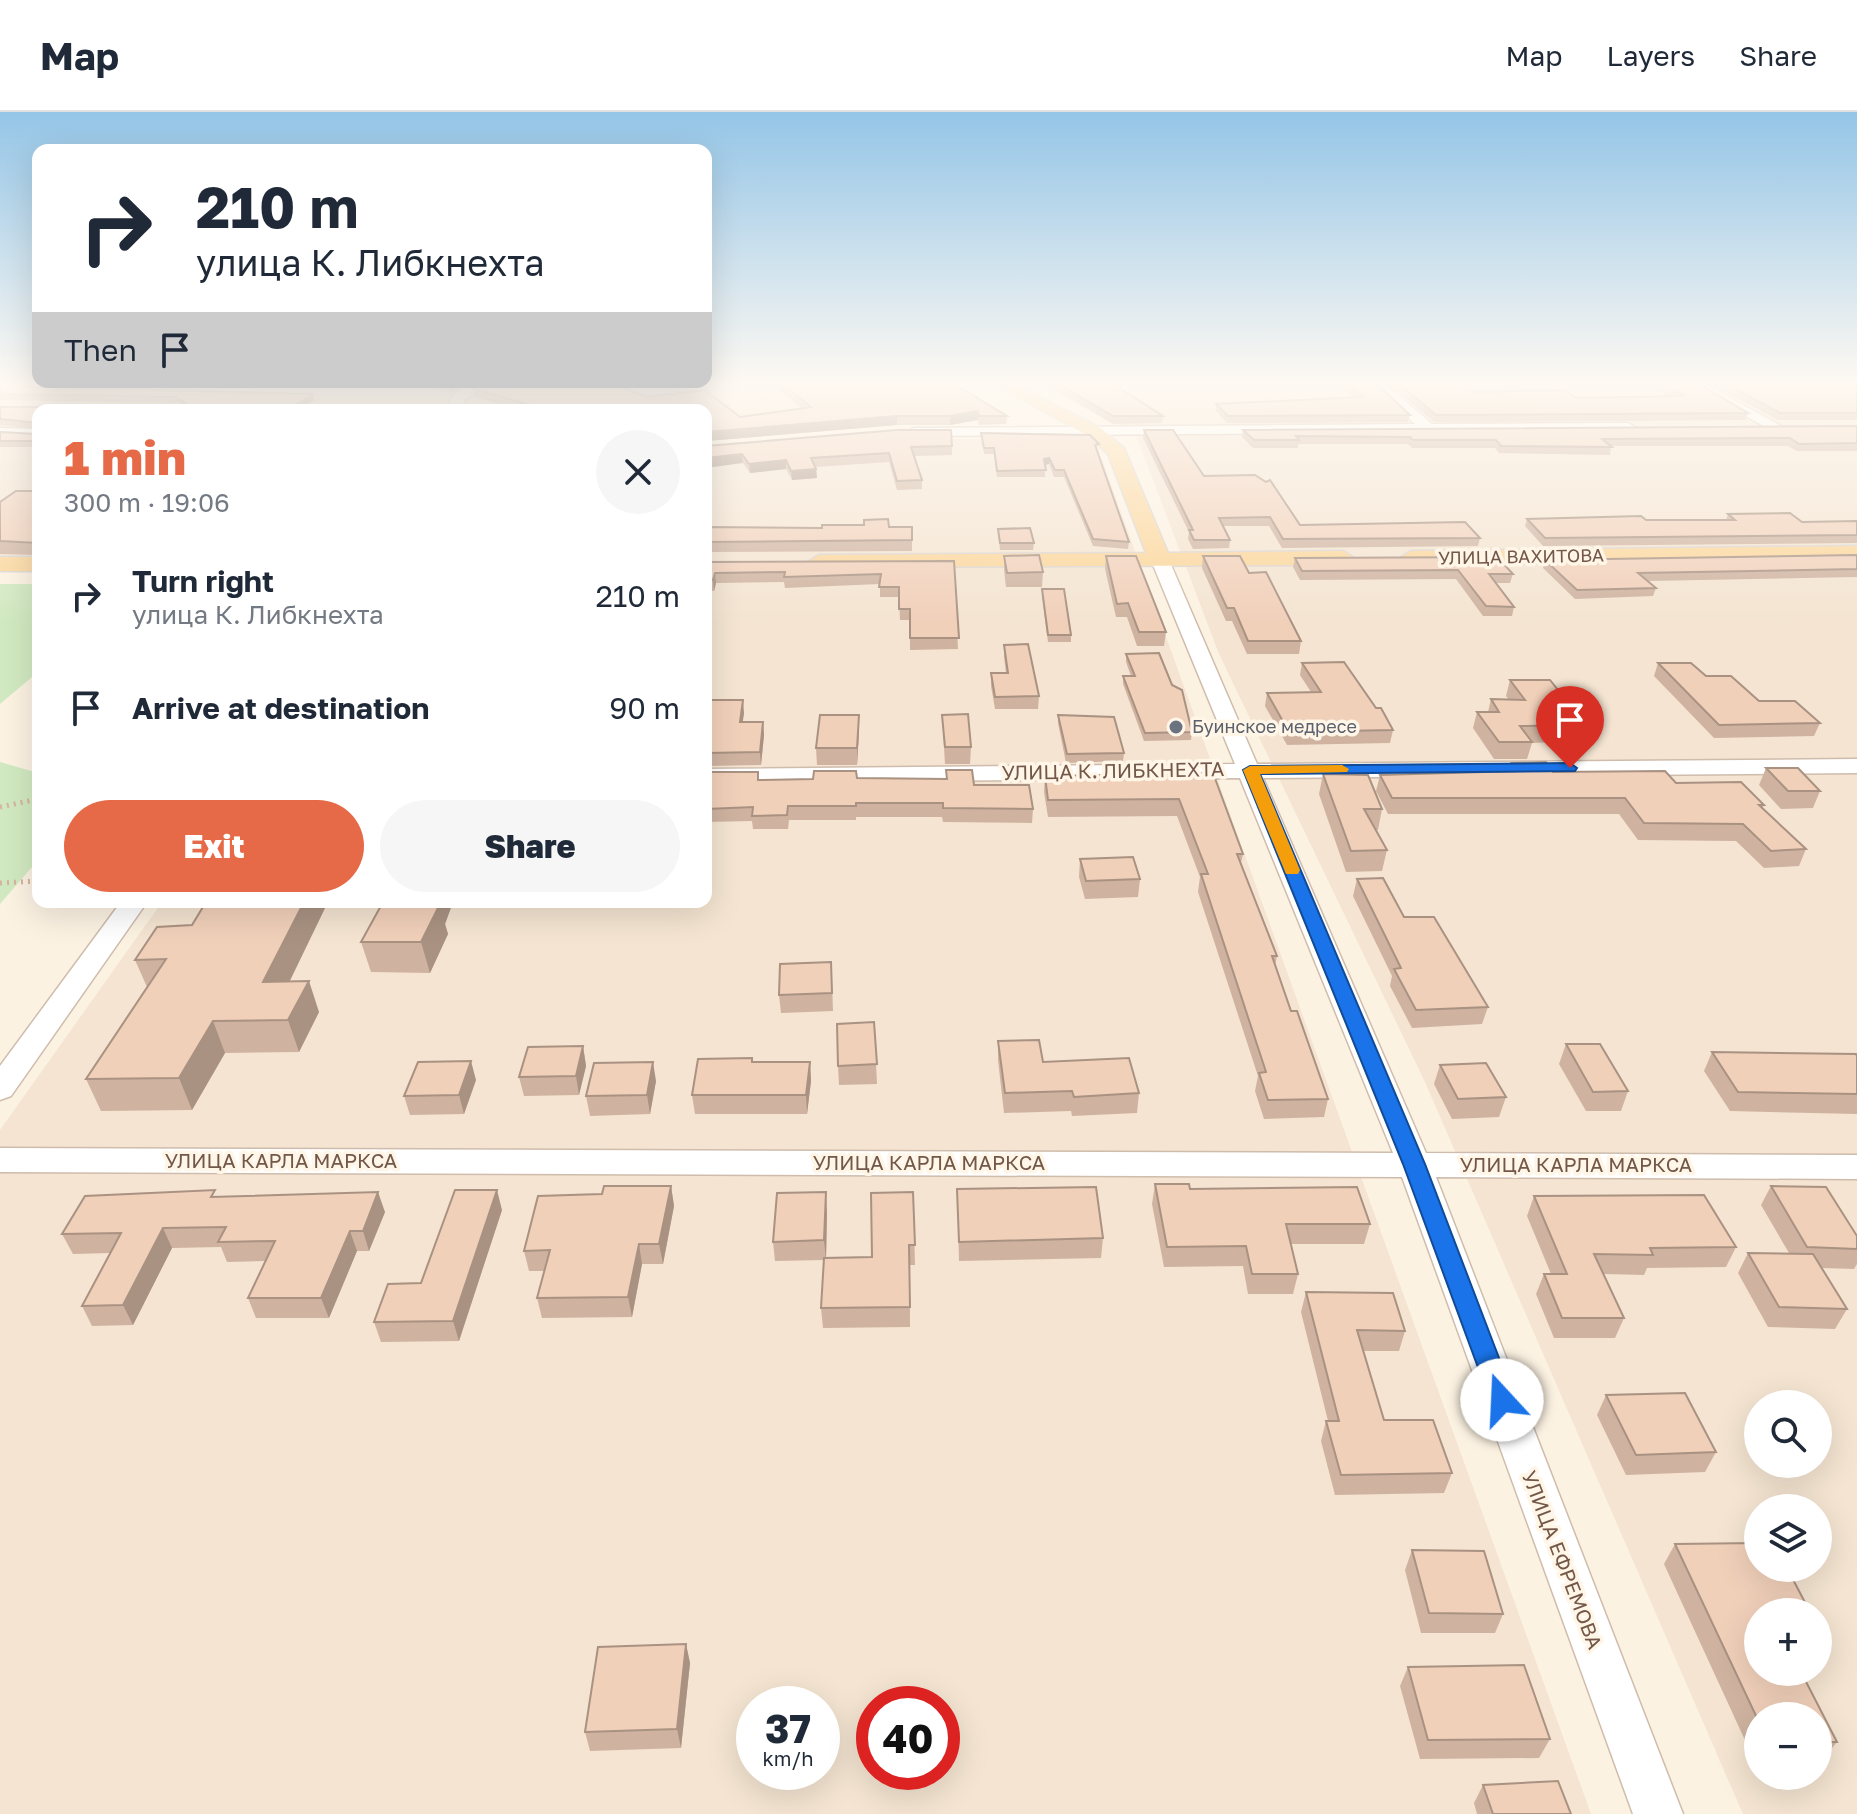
<!DOCTYPE html>
<meta charset="utf-8">
<style>
body{margin:0;font-family:"Golos Text",sans-serif;background:#f6f6f7;color:#1f2937;height:100vh;display:flex;flex-direction:column;font-size:30px;white-space:nowrap}
*{box-sizing:border-box;margin:0}
p{font-size:26px;color:#747a83}
.icon{flex:none;width:44px;height:44px;fill:none;stroke:currentColor;stroke-width:2;stroke-linecap:round;stroke-linejoin:round}
.map{position:relative;flex:1;overflow:hidden}
.details{position:absolute;left:32px;top:292px;width:680px;height:504px;display:flex;flex-direction:column;background:#fff;border-radius:16px;box-shadow:0 8px 32px #0002}
.details>*{flex:none}
.top-card{position:absolute;left:32px;top:32px;width:680px;height:244px;border-radius:16px;box-shadow:0 8px 32px #0002;background:#fff;color:#1f2937;overflow:hidden}
.controls{position:absolute;left:1744px;top:1278px;display:grid;gap:16px}
.controls a{display:grid;place-items:center;width:88px;height:88px;border-radius:50%;background:#fff;box-shadow:0 8px 32px #0002;font-size:40px}
.speed{position:absolute;left:736px;top:1574px;display:flex;gap:16px;font-size:40px;font-weight:700;text-align:center}
.speed>*{display:grid;place-content:center;width:104px;height:104px;border-radius:50%;background:#fff;box-shadow:0 8px 32px #0002;line-height:1}
.speed small{font-size:20px;font-weight:400}
.speed .limit{border:12px solid #d22;background:#fff;color:#111}
.pin{position:absolute;display:grid;place-items:center;width:68px;height:68px;color:#fff;margin:-82px -34px;border-radius:50% 50% 50% 0;rotate:-45deg;box-shadow:0 0 8px #0007}
.pin .icon{rotate:45deg}
.me{position:absolute;width:88px;margin:-44px;rotate:340deg;stroke-linejoin:round;filter:drop-shadow(0 0 6px #0008)}
.turn{display:flex;align-items:center;gap:28px;height:168px;padding:0 32px;font-size:36px}
.turn .icon{width:104px;height:104px;stroke-width:2.5}
.turn b{display:block;font-size:56px;line-height:68px}
.then{display:flex;align-items:center;height:76px;padding:0 32px;background:#0003;gap:16px;font-size:30px}
.round{display:grid;place-items:center;flex:none;width:84px;height:84px;border-radius:42px;background:#f6f6f7}
.overview{display:flex;align-items:center;justify-content:space-between;height:136px;padding:0 32px}
h1{font-size:48px;font-weight:800;line-height:60px;color:#e66a47}
.action{display:flex;gap:16px;margin-top:auto;padding:16px 32px}
.action a{flex:1;height:92px;border-radius:48px;background:#e66a47;color:#fff;font-size:32px;font-weight:800;line-height:92px;text-align:center}
.action a+a{background:#f6f6f7;color:#1f2937}
ul{padding:0;list-style:none}
li{display:flex;align-items:center;gap:24px;height:112px;padding:0 32px}
li div{flex:1}
li b{display:block;font-size:30px}
li em{font-style:normal}
header{display:flex;align-items:center;gap:48px;box-sizing:border-box;height:112px;padding:0 40px;background:#fff;border-bottom:2px solid #e0e1e3}
header strong{font-size:38px}
nav{display:flex;gap:44px;margin-inline-start:auto;font-size:28px}
.map>svg:first-child{display:block}
.residential{fill:#f4e4d1;fill-rule:evenodd}
.green{fill:#d1e9c1}
.lines{fill:none;stroke-linecap:round;stroke-linejoin:round}
.minor-casing{stroke:#cfbcac;stroke-width:3}
.major-casing{stroke:#dbd4d0;stroke-width:3}
.path{stroke:#d6b39d;stroke-width:5;stroke-dasharray:2 5;stroke-linecap:butt}
.minor{fill:#fff;fill-rule:evenodd}
.major{fill:#fbd69a;fill-rule:evenodd}
.wall{fill:#cfb3a0}
.shaded-wall{fill:#a99282}
.building{fill:#f1d0ba;stroke:#a99282;stroke-width:2}
.route{fill:#1a73e8;stroke:#114b97;stroke-width:2}
.slow{fill:#f59e0b}
.worship-dot{fill:#6b7280;stroke:#fff6e8;stroke-width:3}
.labels{text-anchor:middle;stroke-width:7;stroke-linejoin:round;paint-order:stroke}
.far-street-label{font-size:18px;fill:#735849;stroke:#fff6e8}
.far-worship-label{font-size:18px;fill:#5b616d;stroke:#fff6e8;text-anchor:start}
.street-label{font-size:20px;fill:#735849;stroke:#fff6e8}
</style>
<header>
<strong>Map</strong>
<nav><a>Map</a><a>Layers</a><a>Share</a></nav>
</header>
<div class="map">
<svg width="1857" height="1702" viewBox="0 0 1857 1702">
<rect width="100%" height="100%" fill="#fcf2e2"/>
<path class="residential" d="M0,272H947L706,328V298H38V445H0Z
M1037,272H1857V1702H1743L1425,970L1219,542L1136,323ZM1758,1292H1818V1352H1758ZM1758,1396H1818V1456H1758ZM1758,1500H1818V1560H1758ZM1758,1604H1818V1664H1758Z
M949,327L1095,328L1591,1702H0V1018L162,790H706V344ZM754,1592H822V1660H754ZM874,1592H942V1660H874Z"/>
<path class="green" d="M0,472H38V560L0,592Z
M0,650L38,661V748L0,792Z"/>
<g class="lines">
<defs>
<path id="minor" d="M475,272H492L464,288L467,298H453L449,290L454,282Z
M1371,272H1385L1432,312L1628,311L1635,315L1628,319L914,324L907,320L914,316L1415,312Z
M1688,272H1705L1783,315L1771,318Z
M0,316L38,317V325L0,324Z
M1160,443L1169,448L1257,652L1857,647V661L1263,666L1426,1041L1857,1043V1067L1436,1065L1683,1702H1633L1402,1065L0,1060V1036L1393,1041L1240,666L706,671V657L1235,652L1151,448Z
M121,790H147L11,984L0,988V954Z"/>
<path id="major" d="M994,272H1015L1099,315L1124,336L1168,441L1343,439L1354,446L1343,453L811,455L808,450L819,443L1146,441L1108,342L1087,323Z
M1857,434V448L1411,453L1400,446L1411,439Z
M0,445H38V459H0Z"/>
</defs>
<use href="#minor" class="minor-casing"/>
<use href="#major" class="major-casing"/>
<path class="path" d="M0,695L38,687
M0,771L38,769"/>
<use href="#minor" class="minor"/>
<use href="#major" class="major"/>
</g>
<path class="wall" d="M434,272H468L451,281L435,278Z
M774,272H954L1007,304L1006,312L979,313L978,308L950,313H897L706,329V298H520L475,285L473,277L647,285L740,305L802,296L774,274Z
M1046,272H1126L1115,273L1163,304L1162,311L1113,312Z
M1337,272H1377L1410,303L1408,310L1227,311L1216,299V292L1353,285Z
M1389,272H1463L1475,280L1577,286L1669,285L1646,272H1699L1748,301L1746,308L1434,310Z
M1710,272H1857V308H1778Z
M0,274L314,288L299,298H38V335H0V320L36,322L37,317L0,313V295H184L178,291L0,288Z
M1857,314V339H1797L1788,334H1611L1610,343L1499,341L1495,336H1412L1408,332H1298V336H1253L1242,325L1243,318Z
M1144,318L1204,364L1300,413L1480,426L1478,434L1282,436L1269,414H1223L1230,428L1229,436L1193,437L1188,427L1189,420L1143,326Z
M981,321L1099,338H1097L1129,430L1128,437L1093,434L1064,365H1054L1049,352L1045,353V365H997L994,342H984Z
M706,334H952V343L914,344L922,368V377L897,378L889,350L816,355L817,366L792,368L786,357L750,361L743,351Z
M38,379V443L0,442V390Z
M1728,402L1802,410L1857,409V431L1543,434L1525,414L1527,407L1726,408Z
M706,415L822,416L912,415V439L706,440Z
M998,417L1034,431L1033,438H1000Z
M1857,443V465L1648,469L1656,476L1653,484L1575,487L1543,456L1545,448Z
M1004,444L1043,460L1042,475H1006L1004,458Z
M1106,444L1166,520L1164,534H1137L1127,505H1116L1105,457Z
M1203,444L1249,461L1301,529L1299,542H1247L1232,509H1226L1202,456Z
M1295,446L1513,462L1510,471H1496L1514,495L1512,504H1483L1456,467L1300,468L1293,455Z
M954,449L958,537L910,538V508H900L899,485H880V472L785,476L784,470L716,471L714,479H706V450Z
M1042,477L1071,523V530H1048L1042,484Z
M1004,533L1039,584L1038,597H995L991,574V561H1006L1004,545Z
M1126,542L1172,573L1192,620L1191,628L1144,629L1123,572V564H1131L1126,550Z
M1302,551L1393,618L1390,631L1287,633L1265,594L1267,581L1311,580L1300,563Z
M1658,551L1706,564L1759,589L1820,611L1814,624L1714,626L1654,564Z
M1510,568L1586,613L1581,629L1532,631L1527,647H1494L1473,616L1477,600H1488L1491,587L1509,588L1506,584Z
M706,588L744,601L742,610H763L764,623L761,653L706,654Z
M942,603L971,635L970,652H945Z
M1058,603L1124,641L1123,649L1066,651L1058,611Z
M859,619L857,653H817L816,636Z
M1512,651L1553,660L1676,671L1764,693L1762,697L1806,737L1799,754L1764,756L1736,729L1638,728L1619,702H1388L1376,679L1380,663L1510,659Z
M1766,656L1820,679L1813,696L1781,697L1759,673Z
M946,658L974,673L1033,697L1032,711L943,710L942,705H856V708H789L788,717H753L752,709L706,710V660H758L759,668L857,666L946,667Z
M1213,661L1243,742L1241,751L1277,844L1275,854L1291,899L1328,987L1324,1005L1264,1007L1255,979L1258,964L1198,780L1200,765L1177,704L1048,705L1044,680L1045,664Z
M1323,662L1382,697L1378,718H1376L1387,738L1382,759L1346,760L1319,682Z
M1080,747L1140,767L1138,785L1085,787L1079,765Z
M1357,767L1404,805L1488,895L1482,912L1412,916L1390,874L1392,864L1353,784Z
M206,790H453L445,812L448,822L430,861L371,860L361,830L381,794L325,796L290,869L319,900L299,940L225,941L192,998L101,999L86,967L147,875L135,848L192,813Z
M832,869L833,899L781,901L779,883Z
M874,910L877,972L839,973L838,954Z
M998,929L1043,950L1139,981L1137,1001L1072,1004L1071,999L1004,1001L998,948Z
M1566,932L1628,979L1621,999H1586L1559,952Z
M583,934L586,954L579,983L524,984L519,965Z
M1712,940L1857,944V1002L1730,999L1704,959Z
M753,950H810L811,969L807,1002H695L692,983Z
M1440,953L1506,985L1499,1005L1452,1007L1434,972Z
M476,968L464,1002L410,1003L404,984Z
M656,969L650,1002L590,1004L586,984Z
M1155,1072L1190,1077L1370,1112L1364,1132H1290L1298,1162L1293,1182H1248L1243,1154L1164,1155L1152,1092Z
M671,1074L674,1094L663,1152H642L632,1205L542,1206L537,1186L544,1159H529L524,1139L602,1082Z
M1771,1074L1857,1124V1152L1854,1157L1822,1156L1847,1197L1835,1217L1768,1215L1738,1161L1748,1141H1789L1761,1093Z
M957,1077L1103,1126L1101,1146L959,1149Z
M913,1080L915,1153H910V1215L823,1216L821,1196L824,1148L775,1149L773,1130L827,1100L826,1146L872,1145Z
M1534,1084L1736,1135L1726,1155L1647,1156L1644,1163L1604,1162L1624,1206L1615,1226H1554L1536,1182L1544,1162H1551L1527,1104Z
M217,1085L385,1100L369,1139H357L329,1206H256L248,1186L265,1149L227,1150L221,1135L172,1136L133,1213L92,1214L82,1194L110,1141L73,1142L62,1122Z
M502,1098L459,1229L381,1230L374,1210L421,1171Z
M1306,1180L1405,1219L1399,1239H1363L1384,1308L1452,1361L1444,1381L1335,1383L1321,1329L1326,1309H1328L1301,1200Z
M1606,1283L1716,1340L1705,1360L1626,1363L1597,1303Z
M1675,1432L1758,1500L1837,1630L1822,1648H1818V1604H1758V1650H1755L1664,1452Z
M1412,1438L1503,1502L1495,1521H1421L1405,1458Z
M686,1532L690,1551L681,1636L590,1639L585,1620Z
M1408,1555L1550,1627L1539,1646L1420,1647L1400,1574Z
M1483,1673L1571,1702H1477L1474,1691Z"/>
<path class="shaded-wall" d="M450,272H468L451,281L449,273Z
M313,282L314,288L299,298H288Z
M978,299V308L950,313V304Z
M897,304V313L706,329V320Z
M742,342L743,351L706,356V346Z
M1049,346V352L1044,353V347Z
M786,348V357L750,361L749,352Z
M816,357L817,366L792,368L791,359Z
M715,461L716,471L714,479L713,468Z
M743,588L744,601L741,623L740,610Z
M859,603V619L857,653V636Z
M763,610L764,623L761,653L760,640Z
M304,790H323L325,796L274,901L263,870Z
M434,790H453L445,812L448,822L430,861L421,830Z
M309,869L319,900L299,940L288,908Z
M213,909L225,941L192,998L179,966Z
M583,934L586,954L579,983L576,964Z
M471,949L476,968L464,1002L459,983Z
M653,950L656,969L650,1002L647,983Z
M810,950L811,969L807,1002L806,983Z
M671,1074L674,1094L663,1152L659,1132Z
M497,1078L502,1098L459,1229L453,1209Z
M378,1080L385,1100L369,1139L363,1119Z
M826,1080L827,1100L826,1148L824,1128Z
M163,1116L172,1136L133,1213L123,1193Z
M350,1119L357,1139L329,1206L321,1186Z
M639,1132L642,1152L632,1205L628,1185Z
M686,1532L690,1551L681,1636L677,1617Z"/>
<path class="building" d="M482,272H613L647,285L705,278L740,305L811,295L782,272H954L1007,304H979L978,299L950,304H897L706,320V298H549L473,277Z
M1058,272H1113L1163,304H1113Z
M1347,272H1377L1410,303L1228,304L1216,292L1363,285Z
M1399,272H1463L1475,280L1564,278L1577,286L1685,284L1662,272H1699L1748,301L1436,303Z
M1726,272H1857V301H1780Z
M0,274L313,282L288,298H38V311L0,307V295H183L186,292L176,285L0,282Z
M38,314V329H0V320L36,322Z
M1857,314V331L1799,332L1790,326L1602,327L1612,335L1501,334L1496,328H1413L1410,325L1296,324L1299,328H1254L1243,318Z
M897,318H951L952,334L911,335L922,368L897,369L889,341L811,346L816,357L791,359L786,348L749,352L742,342L706,346V334Z
M1144,318H1173L1204,364L1255,363L1266,370L1270,368L1300,413L1465,410L1480,426L1283,427L1270,405L1219,406L1230,428H1194L1189,418H1193Z
M981,321L1090,323L1099,332L1095,333L1129,430L1093,427L1064,358H1055L1049,346L1044,347L1046,358L997,359L994,336H984Z
M16,379H38V431L0,429V390Z
M1790,401L1802,410L1857,409V423L1545,426L1527,407L1641,404L1646,408H1735L1728,402Z
M888,407L889,415H912V428L706,430V415L822,416V413H864V408Z
M1030,416L1034,431H1000L998,417Z
M1039,443L1043,460L1007,461L1004,444Z
M1857,443V457L1638,461L1656,476L1577,478L1545,448Z
M1106,444H1136L1166,520H1139L1128,491L1117,492Z
M1203,444H1240L1249,461L1266,460L1301,529H1248L1234,496H1227Z
M1497,445L1513,462H1489L1514,495L1486,494L1458,458L1302,459L1295,446Z
M954,449L959,526H910V497H899V475H879L881,462L784,465L785,460L715,461L713,468L706,469V450Z
M1042,477H1064L1071,523H1048Z
M1028,532L1039,584L995,585L991,561H1008L1004,533Z
M1159,541L1172,573L1182,578L1192,620L1145,621L1123,564H1135L1126,542Z
M1344,550L1376,596H1381L1393,618L1289,620L1267,581L1321,580L1302,551Z
M1658,551H1691L1706,564H1731L1759,589H1795L1820,611L1719,613Z
M1510,568H1550L1586,613L1520,614L1532,630H1499L1477,600H1499L1491,587L1525,588Z
M706,588H743L740,610H763L760,640L706,641Z
M968,602L971,635H945L942,603Z
M820,603H859L857,636H816Z
M1058,603L1114,605L1124,641L1067,642Z
M1546,650L1553,660L1665,659L1676,671L1741,670L1764,693H1759L1806,737L1771,739L1743,712L1644,711L1625,686H1392L1380,663L1518,659L1512,651Z
M1766,656H1798L1820,679H1788Z
M946,658H972L974,673H1029L1033,697L943,696V691H856V694H788L787,703L752,704L753,695L706,697V660H758V668L813,667L814,659H856L857,666L947,667Z
M1213,661L1243,742H1237L1277,844H1272L1291,899H1297L1328,987L1268,988L1259,961L1266,960L1201,762H1208L1179,687L1048,688L1045,664Z
M1323,662L1368,663L1382,697H1364L1387,738L1351,739Z
M1133,745L1140,767L1086,769L1080,747Z
M1383,766L1404,805H1434L1488,895L1416,898L1394,857L1401,856L1357,767Z
M206,790H304L263,870L309,869L288,908L213,909L179,966L86,967L166,847L135,848L157,815L192,813Z
M383,790H434V792H440L421,830H361Z
M831,850L832,881L779,883L780,852Z
M874,910L877,952L838,954L837,912Z
M1039,928L1043,950L1129,946L1139,981L1074,985L1072,979L1005,981L998,929Z
M1566,932H1600L1628,979L1593,980Z
M583,934L576,964L519,965L528,935Z
M1712,940L1856,942L1857,944V982L1738,980Z
M752,946V950H810L806,983H692L698,947Z
M471,949L459,983L404,984L418,950Z
M653,950L647,983L586,984L594,951Z
M1486,951L1506,985L1458,987L1440,953Z
M1155,1072H1189L1190,1077L1357,1075L1370,1112H1286L1298,1162H1252L1246,1134L1167,1135Z
M604,1074H671L659,1132H639L628,1185L537,1186L550,1138L524,1139L538,1084L602,1082Z
M1771,1074L1826,1075L1857,1124V1137L1807,1135Z
M1096,1075L1103,1126L959,1130L957,1077Z
M215,1078L211,1085L378,1080L363,1119H350L321,1186H248L275,1129L218,1130L226,1115L163,1116L123,1193L82,1194L121,1121L62,1122L85,1084Z
M455,1078H497L453,1209L374,1210L388,1172L421,1171Z
M826,1080L824,1128L773,1130L777,1081Z
M913,1080L915,1133H909L910,1195L821,1196L824,1146L872,1145L871,1081Z
M1704,1083L1736,1135L1650,1136L1653,1143L1594,1142L1624,1206H1562L1544,1162H1567L1534,1084Z
M1748,1141L1813,1142L1847,1197L1779,1195Z
M1306,1180L1393,1181L1405,1219L1357,1218L1384,1308H1433L1452,1361L1341,1363L1326,1309H1339Z
M1685,1281L1716,1340L1636,1343L1606,1283Z
M1758,1431V1456H1787L1810,1500H1758V1560H1801L1837,1630H1818V1604H1758V1608L1675,1432Z
M1412,1438L1484,1439L1503,1502L1429,1501Z
M686,1532L677,1617L585,1620L598,1535Z
M1524,1553L1550,1627L1428,1628L1408,1555Z
M1558,1669L1571,1702H1493L1483,1673Z"/>
<linearGradient id="sky" x2="0" y2="1"><stop stop-color="#94c5e7"/><stop offset="0.53" stop-color="#fef9f2"/><stop offset="1" stop-color="#fef9f2" stop-opacity="0"/></linearGradient>
<rect width="1857" height="511" fill="url(#sky)"/>
<path class="route" d="M1570,651L1577,656L1575,659L1260,662L1425,1052L1515,1288L1511,1296L1502,1299L1493,1296L1490,1288L1403,1052L1243,658L1250,654Z"/>
<path class="slow" d="M1342,653L1349,657L1347,660L1260,662L1300,758L1298,762H1286L1243,658L1250,654Z"/>
<circle class="worship-dot" cx="1176" cy="615" r="8"/>
<g class="labels">
<g class="far-street-label">
<text transform="translate(1521 445) rotate(-1)" y="6">УЛИЦА ВАХИТОВА</text>
</g>
<g class="far-worship-label">
<text x="1192" y="621">Буинское медресе</text>
</g>
<g class="street-label">
<text transform="translate(1113 659) rotate(-1)" y="7">УЛИЦА К. ЛИБКНЕХТА</text>
<text x="281" y="1056">УЛИЦА КАРЛА МАРКСА</text>
<text x="929" y="1058">УЛИЦА КАРЛА МАРКСА</text>
<text x="1576" y="1060">УЛИЦА КАРЛА МАРКСА</text>
<text transform="translate(1562 1448) rotate(69)" y="7">УЛИЦА ЕФРЕМОВА</text>
</g>
</g>
</svg>
<div class="controls">
<a><svg class="icon" aria-label="search" viewBox="0 0 24 24"><circle cx="10" cy="10" r="6"/><path d="M15 15l6 6"/></svg></a>
<a><svg class="icon" aria-label="layers" viewBox="0 0 24 24"><path d="M12 4l9 5-9 5-9-5zM3 14l9 5 9-5"/></svg></a>
<a>+</a>
<a>−</a>
</div>
<div class="speed"><div>37<small>km/h</small></div><div class="limit">40</div></div>
<div class="pin" style="left:1570px;top:656px;background:#d93025"><svg class="icon" aria-label="arrive" viewBox="0 0 24 24"><path d="M6 21V4h12l-3 4 3 4H6"/></svg></div>
<svg class="me" style="left:1502px;top:1288px" viewBox="-20 -20 40 40"><circle r="19" fill="#fff"/><path d="M0-13L10 11 0 6-10 11z" fill="#1a73e8"/></svg>
<div class="top-card">
<div class="turn"><svg class="icon" aria-label="right" viewBox="0 0 24 24"><path d="M7 20v-9h11M14 6l5 5-5 5"/></svg><div><b>210 m</b>улица К. Либкнехта</div></div>
<div class="then">Then<svg class="icon" aria-label="arrive" viewBox="0 0 24 24"><path d="M6 21V4h12l-3 4 3 4H6"/></svg></div>
</div>
<section class="details">
<div class="overview"><div><h1>1 min</h1><p>300 m · 19:06</p></div><a class="round"><svg class="icon" aria-label="close" viewBox="0 0 24 24"><path d="M6 6l12 12M18 6L6 18"/></svg></a></div>
<ul>
<li><svg class="icon" aria-label="right" viewBox="0 0 24 24"><path d="M7 20v-9h11M14 6l5 5-5 5"/></svg><div><b>Turn right</b><p>улица К. Либкнехта</p></div><em>210 m</em></li>
<li><svg class="icon" aria-label="arrive" viewBox="0 0 24 24"><path d="M6 21V4h12l-3 4 3 4H6"/></svg><div><b>Arrive at destination</b></div><em>90 m</em></li>
</ul>
<div class="action"><a>Exit</a><a>Share</a></div>
</section>
</div>
